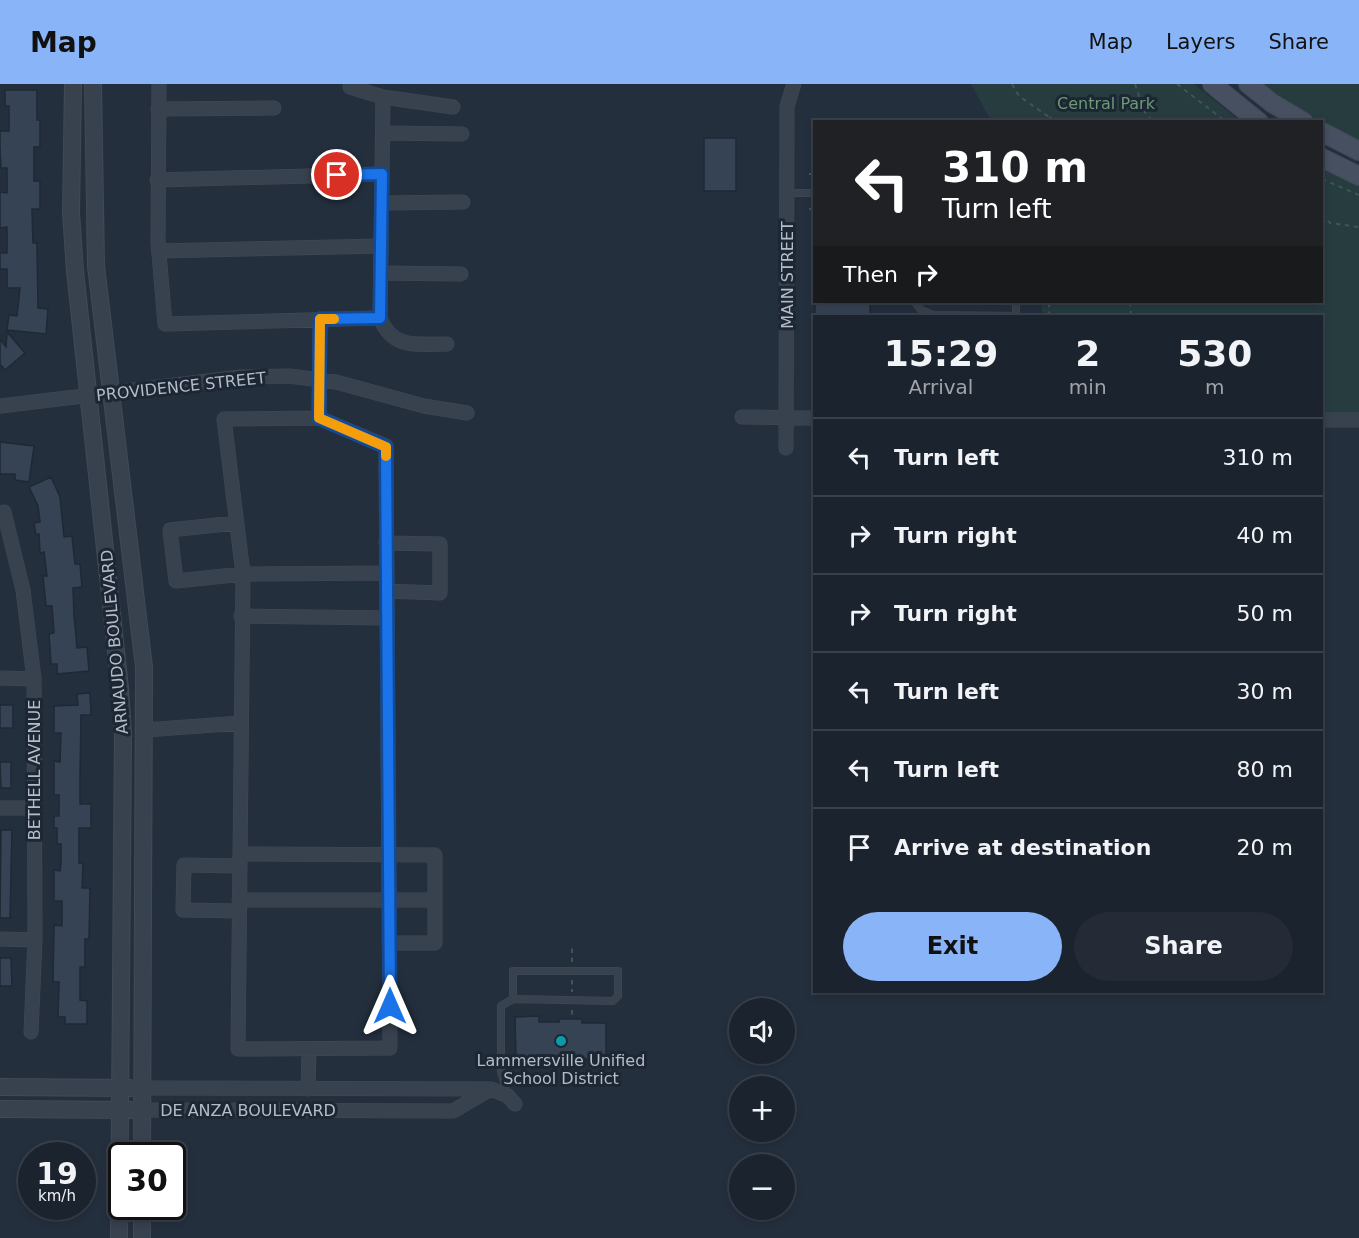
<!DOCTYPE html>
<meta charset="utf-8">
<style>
body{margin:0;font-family:"DejaVu Sans",sans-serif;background:#242b36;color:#f1f3f6;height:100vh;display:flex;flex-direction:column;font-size:22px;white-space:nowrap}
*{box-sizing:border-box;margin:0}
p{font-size:20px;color:#a0a4aa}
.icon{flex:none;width:33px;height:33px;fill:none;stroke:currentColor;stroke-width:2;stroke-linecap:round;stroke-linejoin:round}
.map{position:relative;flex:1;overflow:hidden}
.sheet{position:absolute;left:813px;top:231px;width:510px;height:678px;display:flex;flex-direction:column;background:#1b232e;border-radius:0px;box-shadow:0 3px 9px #0003,0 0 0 2px #39404a}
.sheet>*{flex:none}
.banner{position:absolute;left:813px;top:36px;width:510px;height:183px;border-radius:0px;box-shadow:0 3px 9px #0003,0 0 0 2px #39404a;background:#202124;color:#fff;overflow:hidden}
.buttons{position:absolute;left:729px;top:914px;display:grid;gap:12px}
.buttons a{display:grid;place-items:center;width:66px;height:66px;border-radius:50%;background:#1b232e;box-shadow:0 3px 9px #0003,0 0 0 2px #39404a;font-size:30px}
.speed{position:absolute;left:18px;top:1058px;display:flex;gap:12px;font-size:30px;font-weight:700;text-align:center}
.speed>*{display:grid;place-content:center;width:78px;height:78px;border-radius:50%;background:#1b232e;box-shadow:0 3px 9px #0003,0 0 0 2px #39404a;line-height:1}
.speed small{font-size:15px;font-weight:400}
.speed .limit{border:3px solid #111;border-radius:9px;background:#fff;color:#111}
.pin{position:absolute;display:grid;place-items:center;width:51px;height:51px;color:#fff;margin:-26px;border:3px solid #fff;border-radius:50%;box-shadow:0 2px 6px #0007}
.me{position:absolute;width:66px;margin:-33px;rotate:0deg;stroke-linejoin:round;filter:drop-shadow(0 0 4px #0008)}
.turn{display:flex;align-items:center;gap:21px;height:126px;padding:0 30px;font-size:27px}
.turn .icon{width:78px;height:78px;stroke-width:2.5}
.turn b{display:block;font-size:42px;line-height:51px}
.then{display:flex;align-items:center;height:57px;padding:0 30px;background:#0003;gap:12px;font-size:22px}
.eta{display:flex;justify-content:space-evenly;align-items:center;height:102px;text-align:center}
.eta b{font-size:36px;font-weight:800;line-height:42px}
.primary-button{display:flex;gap:12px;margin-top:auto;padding:12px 30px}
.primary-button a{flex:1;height:69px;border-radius:36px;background:#8ab4f8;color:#111;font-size:24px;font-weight:800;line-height:69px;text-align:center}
.primary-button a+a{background:#242b36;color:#f1f3f6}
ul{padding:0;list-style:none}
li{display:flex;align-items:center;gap:18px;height:78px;padding:0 30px;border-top:2px solid #39404a}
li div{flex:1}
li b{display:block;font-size:22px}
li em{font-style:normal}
header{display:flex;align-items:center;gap:36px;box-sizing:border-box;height:84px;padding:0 30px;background:#8ab4f8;color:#111}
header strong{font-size:28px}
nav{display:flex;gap:33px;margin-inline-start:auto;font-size:21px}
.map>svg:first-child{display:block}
.green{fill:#263c3f}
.building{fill:#364354;stroke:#1f2835;stroke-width:1.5}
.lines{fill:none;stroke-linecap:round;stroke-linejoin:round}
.service-casing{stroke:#414a57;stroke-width:8}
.minor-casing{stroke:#414a57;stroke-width:15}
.tertiary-casing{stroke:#414a57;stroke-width:18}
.secondary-casing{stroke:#414a57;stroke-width:20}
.path{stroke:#3f5557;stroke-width:2;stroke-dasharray:4.5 4.5;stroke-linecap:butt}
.service{stroke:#38414e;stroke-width:7}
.minor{stroke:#38414e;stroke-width:14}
.tertiary{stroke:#38414e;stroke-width:16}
.secondary{stroke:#465061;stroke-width:18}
.route-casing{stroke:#114b97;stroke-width:15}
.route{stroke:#1a73e8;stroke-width:10}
.slow{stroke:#f59e0b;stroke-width:10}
.culture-dot{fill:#0f9aa8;stroke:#1d2633;stroke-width:2}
.labels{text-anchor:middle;stroke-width:6;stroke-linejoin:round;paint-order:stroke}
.park-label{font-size:16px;fill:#6b9a76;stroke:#1d2633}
.street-label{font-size:16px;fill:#b4bcc9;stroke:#1d2633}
.poi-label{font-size:16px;fill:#b4bcc9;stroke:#1d2633}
</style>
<header>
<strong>Map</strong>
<nav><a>Map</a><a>Layers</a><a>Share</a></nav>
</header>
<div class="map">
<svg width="1359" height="1154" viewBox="0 0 1359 1154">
<rect width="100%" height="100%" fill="#242f3e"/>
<path class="green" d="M971,0H1194L1240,37H991Z
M1260,0H1359V58L1306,30Z
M1322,86L1359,102V330L1322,329V232H1042V218H1322Z"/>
<path class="building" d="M5,6H37V36H40V63H34V97H40V125H32L33,159H37L38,224L48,225L46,250L7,246L9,231L17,232L20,204H7V185H0V169H7V143L0,144V108L7,109V84H1L0,63V47H9V22H5Z
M704,54H736V107H704Z
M815,218H870V232H815Z
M7,248L25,269L5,286L0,280V255L6,263Z
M0,358L34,362L29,398L15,396V390H0Z
M51,393L60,413L64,453L72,452L75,480H80L82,503L73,504L74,531L77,564L87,563L89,587L57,590V580H51L49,550L54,549L52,522H46L43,492H47L44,468L40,469L39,450L36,451L34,439L40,438L38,422L29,403Z
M90,609L91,631H81L80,694V720H91V744H79V779H83L82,804H90L89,855H85V883H80V916L87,917V940H65V933H58L59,898H53L54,841L62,842V817H54V786L60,787L61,779V760H57V744H54V732H59V711H54V677L60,678L61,649H54V622L78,621L77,610Z
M0,621H13V644H0Z
M0,678H11V704H1Z
M1,746H12L10,834H0Z
M0,874H11L12,902H0Z
M539,932V938H559V935H582V939H606V975H516L515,933Z"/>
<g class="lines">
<defs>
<path id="service" d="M787,109H814
M915,218L921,226L933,231L1016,232
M1016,232V218
M508,1012L501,988V922L513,915L613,917L618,912V887H513V915"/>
<path id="minor" d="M159,0L158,158L165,240L380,234L383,13
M351,0L350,3L383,13L453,23
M158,25L274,24
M383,49L462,50
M157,96L382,90
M382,119L463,118
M159,167L381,162
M381,189L461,190
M380,234C393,266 417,260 447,260
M0,322L241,293L289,292L336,298L424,322L467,329
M742,333L814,334
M319,334L386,362L390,964L238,965L243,490L224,335Z
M319,334L320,235
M1322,336H1359
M786,364L787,22L794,0
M4,428L23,506L34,595L35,856L31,948
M235,439L170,446L176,497L243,490L387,489
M386,459L440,460V509L387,507
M241,532L387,534
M0,594L34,595
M145,646L241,639
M0,724H34
M240,770L435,771V859H389
M239,816H435
M239,827L183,826L184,781L240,782
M0,855L35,856
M143,1004L491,1005L508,1012L515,1020
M308,1005L309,965
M143,1026L453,1027L489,1006"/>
<path id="tertiary" d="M73,0L71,129L75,187L120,604L123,649L119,1154
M93,0L96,182L144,583L142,1071
M0,1003L130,1004
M0,1025L131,1026
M142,1154V1122"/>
<path id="secondary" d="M1212,0L1259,38
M1248,0L1272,19L1304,38
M1322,48L1359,67
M1322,74L1359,92"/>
</defs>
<use href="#service" class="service-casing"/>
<use href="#minor" class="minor-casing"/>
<use href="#tertiary" class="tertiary-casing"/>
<use href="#secondary" class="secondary-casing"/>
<path class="path" d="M1012,0L1019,12L1049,33V38
M1135,0L1144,27L1153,38
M1177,0L1226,38
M1049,33L1056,38
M809,90H814
M1322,95L1359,111
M809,125H814
M1322,130L1330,139L1359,143
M1130,218L1131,232
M1049,232V218
M572,878V863
M572,896V908
M572,926V935"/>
<use href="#service" class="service"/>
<use href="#minor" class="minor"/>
<use href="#tertiary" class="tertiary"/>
<use href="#secondary" class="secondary"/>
</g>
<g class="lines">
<defs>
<path id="route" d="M337,91L382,90L380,234L320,235L319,334L386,363L390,922"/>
</defs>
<use href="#route" class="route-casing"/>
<use href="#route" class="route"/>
<path class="slow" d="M334,235H320L319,334L386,363V372"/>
</g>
<circle class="culture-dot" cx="561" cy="957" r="6"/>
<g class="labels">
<g class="park-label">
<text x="1106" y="25">Central Park</text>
</g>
<g class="street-label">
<text transform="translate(787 191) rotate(-90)" y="6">MAIN STREET</text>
<text transform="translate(181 302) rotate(-6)" y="6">PROVIDENCE STREET</text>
<text transform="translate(114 558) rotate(-95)" y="6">ARNAUDO BOULEVARD</text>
<text transform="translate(34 686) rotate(-90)" y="6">BETHELL AVENUE</text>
<text x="248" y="1032">DE ANZA BOULEVARD</text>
</g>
<g class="poi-label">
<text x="561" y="982">Lammersville Unified<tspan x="561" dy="18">School District</tspan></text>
</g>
</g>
</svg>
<div class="buttons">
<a><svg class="icon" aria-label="sound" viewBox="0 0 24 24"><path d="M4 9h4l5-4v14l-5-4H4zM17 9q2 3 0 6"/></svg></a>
<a>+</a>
<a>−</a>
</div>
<div class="speed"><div>19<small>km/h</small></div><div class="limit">30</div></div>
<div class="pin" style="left:337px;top:91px;background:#d93025"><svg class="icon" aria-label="arrive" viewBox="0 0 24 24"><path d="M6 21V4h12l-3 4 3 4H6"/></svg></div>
<svg class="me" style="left:390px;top:922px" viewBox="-20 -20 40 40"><path d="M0-17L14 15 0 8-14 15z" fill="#1a73e8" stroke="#fff" stroke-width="4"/></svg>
<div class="banner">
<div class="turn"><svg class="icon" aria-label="left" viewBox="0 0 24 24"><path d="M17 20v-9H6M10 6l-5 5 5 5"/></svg><div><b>310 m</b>Turn left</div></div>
<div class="then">Then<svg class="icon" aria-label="right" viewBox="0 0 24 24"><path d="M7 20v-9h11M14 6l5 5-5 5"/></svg></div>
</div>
<section class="sheet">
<div class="eta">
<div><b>15:29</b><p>Arrival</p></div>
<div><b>2</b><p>min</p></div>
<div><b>530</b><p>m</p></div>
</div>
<ul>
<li><svg class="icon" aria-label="left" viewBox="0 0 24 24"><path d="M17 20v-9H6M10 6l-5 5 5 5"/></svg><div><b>Turn left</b></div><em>310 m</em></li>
<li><svg class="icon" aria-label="right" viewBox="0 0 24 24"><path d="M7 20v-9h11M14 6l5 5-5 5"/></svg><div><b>Turn right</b></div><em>40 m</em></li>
<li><svg class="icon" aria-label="right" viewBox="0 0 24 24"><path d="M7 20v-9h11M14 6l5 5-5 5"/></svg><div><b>Turn right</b></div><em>50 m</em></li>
<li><svg class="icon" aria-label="left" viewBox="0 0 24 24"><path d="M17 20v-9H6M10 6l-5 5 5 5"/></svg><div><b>Turn left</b></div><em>30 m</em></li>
<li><svg class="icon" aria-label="left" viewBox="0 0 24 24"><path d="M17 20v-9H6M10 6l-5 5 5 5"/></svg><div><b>Turn left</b></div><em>80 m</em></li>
<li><svg class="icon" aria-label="arrive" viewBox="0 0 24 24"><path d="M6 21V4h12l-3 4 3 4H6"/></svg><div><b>Arrive at destination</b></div><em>20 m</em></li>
</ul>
<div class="primary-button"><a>Exit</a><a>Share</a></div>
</section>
</div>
